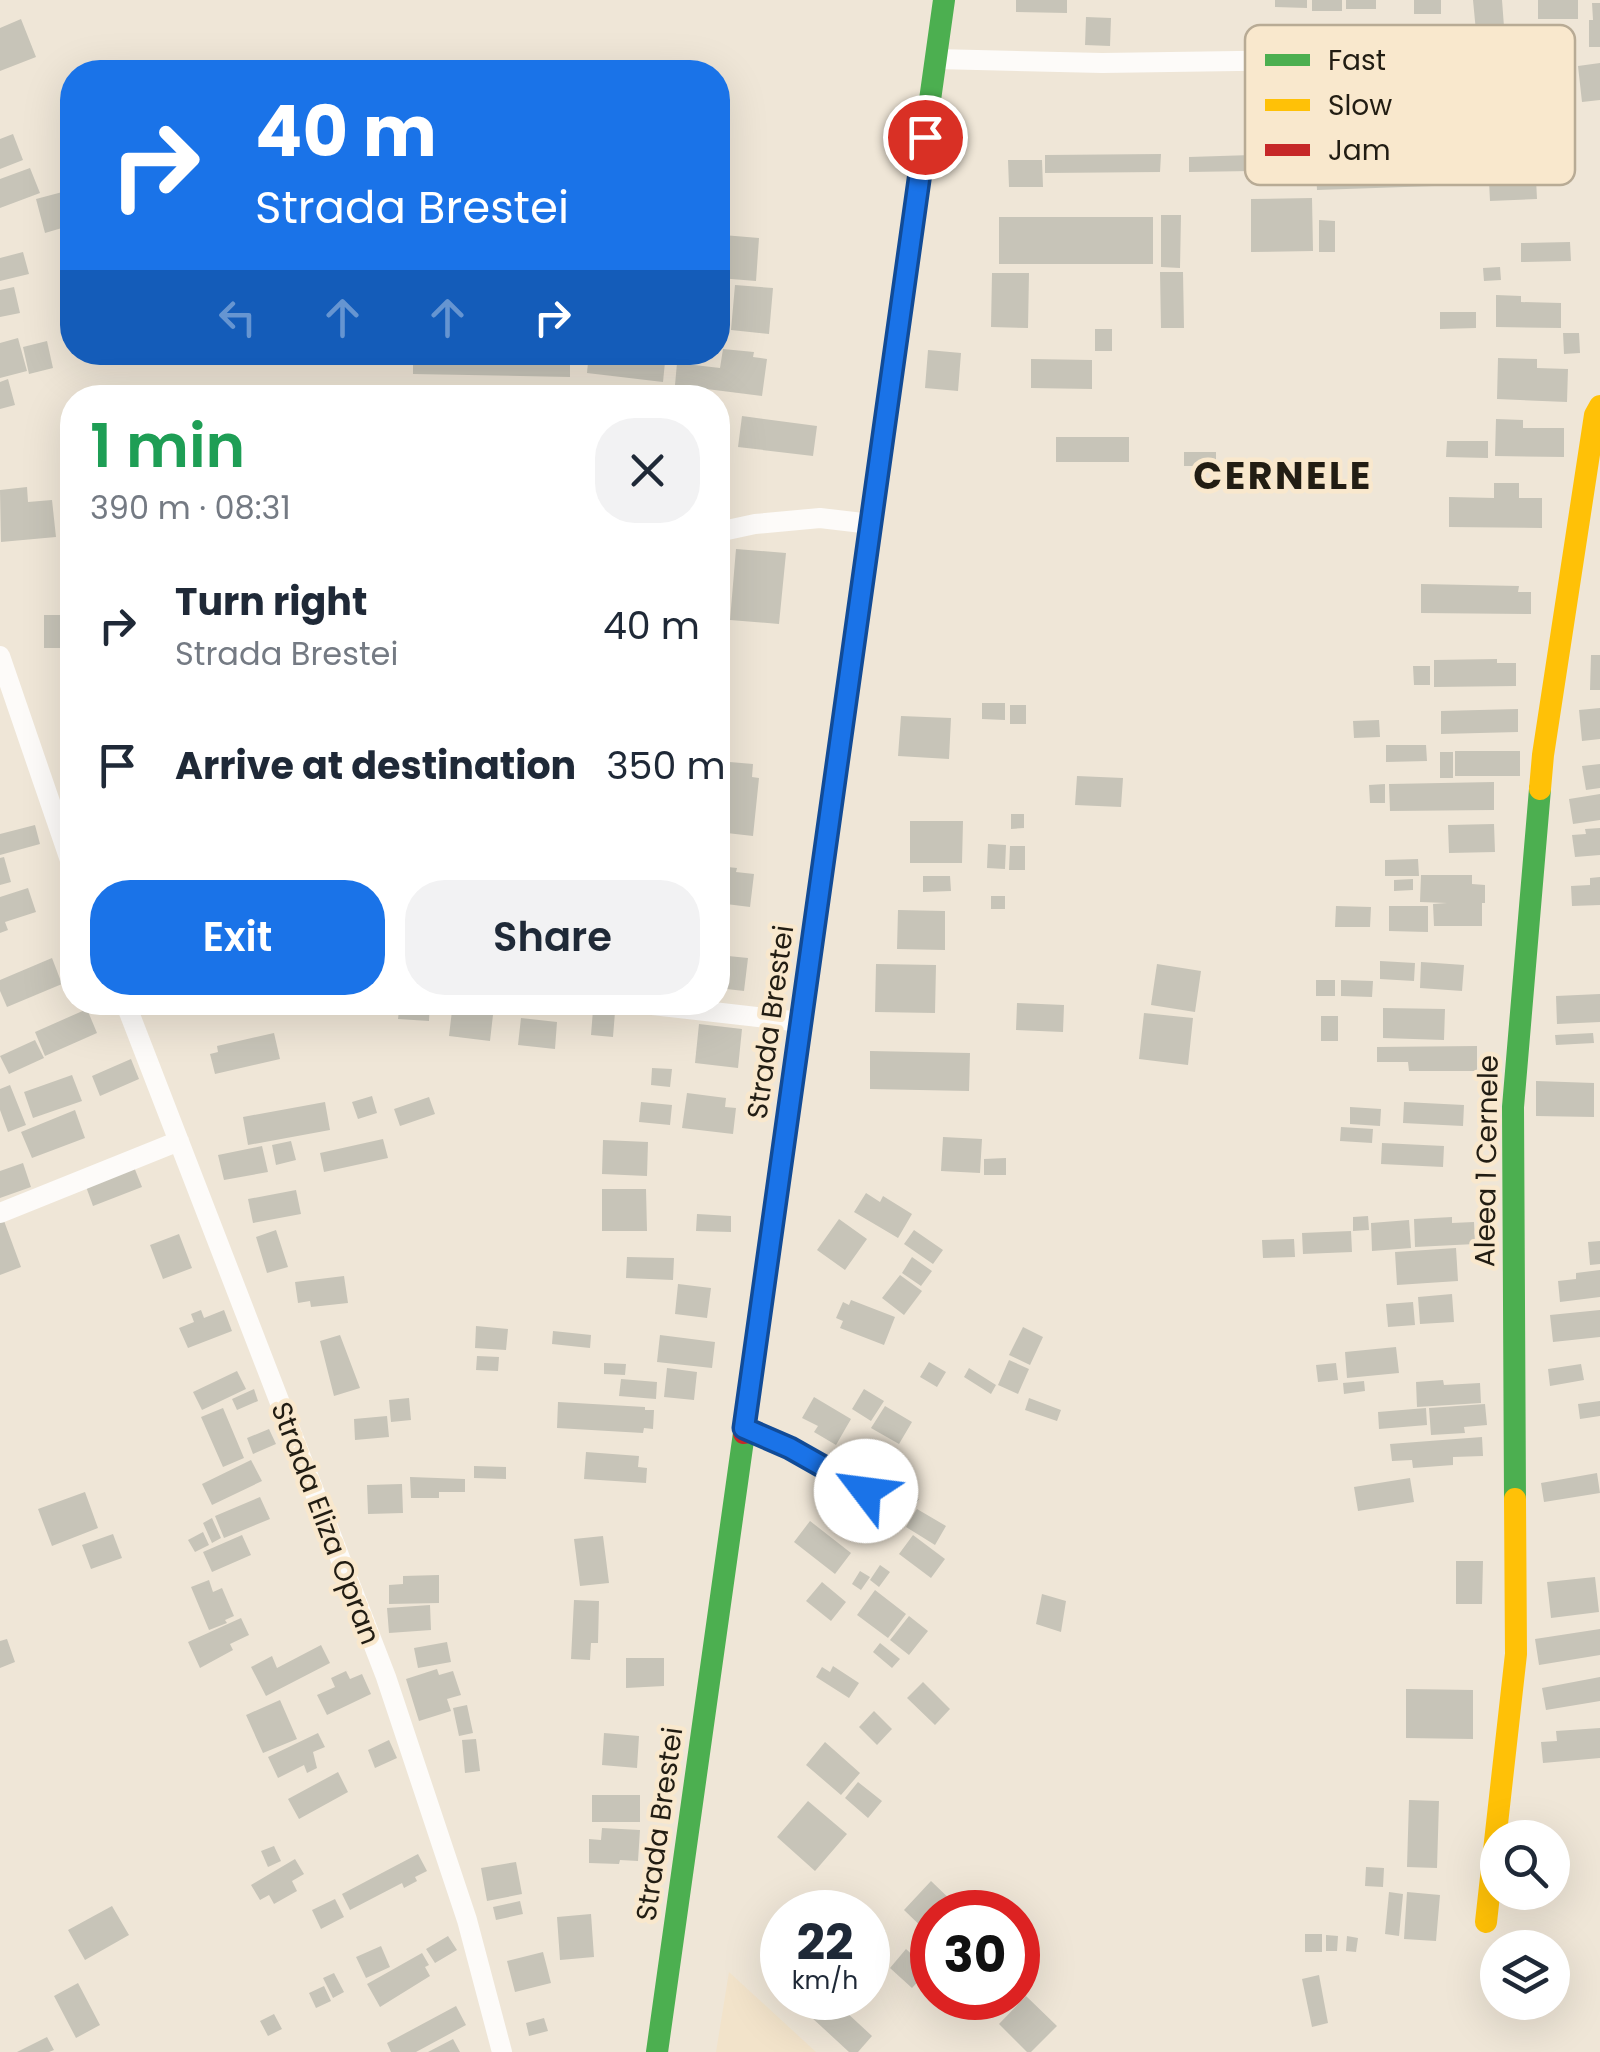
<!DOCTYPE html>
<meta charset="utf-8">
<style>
body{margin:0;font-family:Poppins,sans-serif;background:#f2f2f3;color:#1f2937;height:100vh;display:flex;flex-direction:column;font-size:38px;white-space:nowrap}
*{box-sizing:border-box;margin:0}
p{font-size:32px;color:#747a83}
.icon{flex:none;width:55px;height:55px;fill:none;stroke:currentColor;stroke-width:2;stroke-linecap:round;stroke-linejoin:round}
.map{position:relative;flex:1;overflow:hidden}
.details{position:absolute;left:60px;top:385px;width:670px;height:630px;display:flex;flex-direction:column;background:#fff;border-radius:40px;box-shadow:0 10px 40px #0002}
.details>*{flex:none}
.hud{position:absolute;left:60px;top:60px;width:670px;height:305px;border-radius:40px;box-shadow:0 10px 40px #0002;background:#1a73e8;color:#fff;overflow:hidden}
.controls{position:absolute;left:1480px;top:1820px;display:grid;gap:20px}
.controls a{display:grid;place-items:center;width:90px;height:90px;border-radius:50%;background:#fff;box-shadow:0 10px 40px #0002;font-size:50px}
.speed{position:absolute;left:760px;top:1890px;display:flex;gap:20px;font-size:50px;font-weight:700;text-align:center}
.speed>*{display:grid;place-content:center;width:130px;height:130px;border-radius:50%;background:#fff;box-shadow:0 10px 40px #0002;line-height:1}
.speed small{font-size:25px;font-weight:400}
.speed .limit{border:15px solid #d22;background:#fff;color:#111}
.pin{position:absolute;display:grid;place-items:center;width:85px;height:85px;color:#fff;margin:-42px;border:5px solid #fff;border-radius:50%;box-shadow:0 2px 10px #0007}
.me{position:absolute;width:110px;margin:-55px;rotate:300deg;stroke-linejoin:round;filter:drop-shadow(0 0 8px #0008)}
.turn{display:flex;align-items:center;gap:35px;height:210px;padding:0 30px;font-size:45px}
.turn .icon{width:130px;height:130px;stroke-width:2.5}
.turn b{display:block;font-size:70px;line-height:85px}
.lanes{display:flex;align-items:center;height:95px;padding:0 30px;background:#0003;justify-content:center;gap:50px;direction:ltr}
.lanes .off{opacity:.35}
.round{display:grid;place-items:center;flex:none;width:105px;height:105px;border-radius:40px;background:#f2f2f3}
.head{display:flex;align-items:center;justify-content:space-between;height:170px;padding:0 30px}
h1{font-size:60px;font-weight:600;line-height:75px;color:#1e9e55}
.button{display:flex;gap:20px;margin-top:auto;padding:20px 30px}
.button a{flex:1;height:115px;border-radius:40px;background:#1a73e8;color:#fff;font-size:40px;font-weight:600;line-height:115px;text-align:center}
.button a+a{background:#f2f2f3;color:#1f2937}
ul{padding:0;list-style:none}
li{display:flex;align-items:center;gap:30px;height:140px;padding:0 30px}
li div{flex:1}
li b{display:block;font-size:38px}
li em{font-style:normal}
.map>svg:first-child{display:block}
.built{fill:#f2e3ca}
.building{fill:#c7c4b8}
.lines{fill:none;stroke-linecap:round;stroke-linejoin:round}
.street{stroke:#fdfbf9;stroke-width:20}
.fast{stroke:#4caf50;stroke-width:22}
.slow{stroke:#ffc107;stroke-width:22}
.jam{stroke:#c62828;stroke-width:22}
.route-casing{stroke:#114b97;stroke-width:25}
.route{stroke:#1a73e8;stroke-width:18}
.labels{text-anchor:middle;stroke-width:9;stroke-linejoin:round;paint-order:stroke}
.street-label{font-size:28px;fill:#221d13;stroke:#f9e8cd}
.district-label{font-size:38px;font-weight:bold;letter-spacing:2.5px;fill:#221d13;stroke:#f9e8cd}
.key{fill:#f9e8cd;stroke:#b8ab95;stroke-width:2.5}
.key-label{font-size:28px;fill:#221d13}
</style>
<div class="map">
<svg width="1600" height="2052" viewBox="0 0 1600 2052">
<rect width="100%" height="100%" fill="#efe6d7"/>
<path class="built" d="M729,1972L816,2052H716Z"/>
<path class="building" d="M1016,0H1067V13L1016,12Z
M1275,0H1307V8L1275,7Z
M1312,0H1342V11H1312Z
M1346,0H1376V9H1346Z
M1414,0H1441V14H1414Z
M1473,0H1502L1505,40L1477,42Z
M1538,0H1578V19H1538Z
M1592,3H1600V47H1589V20H1593Z
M1086,17L1111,18L1110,46L1085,45Z
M21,19L36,57L0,71V28Z
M1600,63V100L1582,102L1578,66Z
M13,134L23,160L0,169V139Z
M1432,149L1434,186L1317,190L1315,153Z
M1161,154L1160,172L1045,173V155Z
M1252,155V171L1189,172V157Z
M1008,160H1042L1043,187H1009Z
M30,168L40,193L0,208V179Z
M1536,179L1537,199L1490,201L1489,181Z
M70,190L72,200V225L45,233L36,199Z
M1312,198L1313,251L1251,252V199Z
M1161,215H1181L1180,268L1161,267Z
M999,217H1153V264H999Z
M1319,220L1335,221V252H1319Z
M723,235L759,238L756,281L719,278Z
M1570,242L1571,261L1521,262V243Z
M23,252L29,274L0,281V258Z
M1500,267L1501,280L1484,281L1483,268Z
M1160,272H1183L1184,328H1161Z
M992,273H1029L1028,328L991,327Z
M735,285L773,288L769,334L731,330Z
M14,287L20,313L0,317V290Z
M1496,295L1521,296V302L1561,303V328L1496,327Z
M1440,312H1476V328L1440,329Z
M1095,329H1112V351H1095Z
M1563,333H1579L1580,353L1564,354Z
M18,338L27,371L0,378V343Z
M47,341L53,368L29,374L23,347Z
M723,349L754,352L753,357L767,359L762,396L675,385L677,363L720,368Z
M928,350L961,353L958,391L925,388Z
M413,352H570V377L413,374Z
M589,352H666L663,382L587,373Z
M1498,358L1537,359V368L1568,369L1567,402L1497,399Z
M1031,359L1092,360V389L1031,388Z
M8,379L15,405L0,409V382Z
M742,416L817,426L813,456L738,447Z
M1496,419L1523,420V428H1564V457L1495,456Z
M1056,437H1129V462H1056Z
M1447,441H1488V458L1446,457Z
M1184,452H1216V466H1184Z
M72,482V508L62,509L61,483Z
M1494,483H1519V498H1542V528L1449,527V497L1494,498Z
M27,487L28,502L52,500L56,537L1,542L0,490Z
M736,549L786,553L779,624L730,620Z
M1421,584L1519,586L1518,592H1531V614L1421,613Z
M44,615H72V648H44Z
M1591,655H1600V690H1590Z
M1497,659V663H1516V686L1434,687V660Z
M1413,666H1430V685H1414Z
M982,703H1005V720L982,719Z
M1010,705H1026V724H1010Z
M1600,708V739L1582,741L1579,710Z
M1518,709V732L1441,734V711Z
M901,716L951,718L949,759L898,756Z
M1379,720L1380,737L1354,738L1353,721Z
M1386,745H1426L1427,761L1386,762Z
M1455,751H1520V776H1455Z
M1440,752H1453V778H1440Z
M718,761L753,764L752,777L759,778L753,836L718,832Z
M1600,764V788L1586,790L1582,766Z
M1077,776L1123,778L1121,807L1075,805Z
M1494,782V810L1390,811L1389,784Z
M1385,784V803H1370L1369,785Z
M1600,794V820L1573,824L1569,799Z
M1011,814H1024V828L1011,829Z
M910,821H963L962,863H910Z
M1494,824L1495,852L1449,853L1448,825Z
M35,825L40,844L0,855V834Z
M1600,828V855L1575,857L1572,835L1586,834L1585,829Z
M988,844L1006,845L1005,869L987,868Z
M1010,846H1025V870H1009Z
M4,857L11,882L0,885V858Z
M1418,859L1419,876H1385V860Z
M718,866L737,868L736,872L754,874L750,907L718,903Z
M1421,875H1472V884L1485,885V903H1482V926H1434L1433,904L1447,903L1420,902Z
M923,876H950L951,891L923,892Z
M1600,877V905L1572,906L1571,886L1590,885V878Z
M1413,879V890L1394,891V880Z
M28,888L36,912L5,922L8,930L0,933V897Z
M991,896H1005V909H991Z
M1336,906L1371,907L1370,927H1335Z
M1389,906H1428V932L1389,931Z
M898,910L945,911V950L897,949Z
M718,955L748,958L744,991L718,988Z
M52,958L62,984L7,1007L0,991V980Z
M1380,961L1415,963L1414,981L1380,979Z
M1421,962L1464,965L1462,991L1420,988Z
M876,964L936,965L935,1013L875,1012Z
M1157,964L1201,971L1195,1012L1151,1005Z
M1316,980H1335V996H1316Z
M1341,980L1373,981L1372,997L1341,996Z
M1600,994V1022L1557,1024L1556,996Z
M179,1002H232V1004L181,1015Z
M400,1002H430L429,1021L398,1019Z
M453,1002L494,1006L490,1041L449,1036Z
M1017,1003L1064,1005L1063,1032L1016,1030Z
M1383,1008L1445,1009L1444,1040L1383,1038Z
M87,1009L97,1033L45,1056L35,1032Z
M593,1010L615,1012L613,1037L591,1035Z
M1144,1013L1193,1018L1188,1065L1139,1059Z
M1321,1016H1338V1041H1321Z
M521,1018L557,1022L555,1049L518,1045Z
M699,1024L742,1029L738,1068L695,1063Z
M274,1033L280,1059L215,1074L210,1054L218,1052L217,1046Z
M1593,1033L1594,1043L1556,1045L1555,1035Z
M35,1040L44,1058L9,1074L0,1056Z
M1477,1046V1071H1409L1408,1062H1377V1047Z
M870,1051L970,1053L969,1091L870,1089Z
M131,1059L139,1079L100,1096L92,1076Z
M652,1068L672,1069L670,1087L651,1085Z
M72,1075L82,1101L33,1118L24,1092Z
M1536,1081L1594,1083V1117L1536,1116Z
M10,1085L26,1125L8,1132L0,1110V1089Z
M687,1093L726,1098L725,1107L736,1108L733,1134L682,1128Z
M372,1096L377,1113L358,1119L352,1102Z
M429,1097L435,1114L400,1126L394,1109Z
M325,1102L330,1130L248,1145L243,1117Z
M641,1102L672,1105L670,1125L639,1122Z
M1404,1102L1464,1105L1463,1126L1403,1123Z
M1350,1107L1381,1109L1380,1126L1350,1124Z
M75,1110L85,1138L32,1158L21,1132Z
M1341,1127L1373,1129L1372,1143L1340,1141Z
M943,1137L982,1139L980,1173L941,1171Z
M383,1139L388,1158L324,1172L320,1153Z
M603,1140L648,1142L647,1176L602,1174Z
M291,1141L296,1160L276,1165L272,1145Z
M1382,1143L1444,1146L1443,1167L1381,1164Z
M262,1146L268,1172L224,1180L218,1155Z
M1006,1158V1175H984V1159Z
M132,1162L142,1187L93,1206L84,1181Z
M23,1163L31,1187L0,1198V1171Z
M602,1189H646L647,1231H602Z
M296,1190L301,1214L253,1223L248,1199Z
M866,1193L880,1202L883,1196L912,1214L898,1238L854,1212Z
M0,1210L21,1267L0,1275Z
M697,1214L731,1216V1232L696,1231Z
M1368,1216L1369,1230L1353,1231V1217Z
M1452,1217V1223L1474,1222L1475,1244L1415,1247L1414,1219Z
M839,1219L867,1239L845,1270L817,1250Z
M1409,1220L1411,1248L1372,1251L1371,1223Z
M276,1230L288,1267L267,1273L256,1237Z
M914,1230L943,1250L933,1264L904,1244Z
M1351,1231L1352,1252L1303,1254L1302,1233Z
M179,1234L192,1268L163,1279L150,1245Z
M1294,1239L1295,1257L1263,1258L1262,1240Z
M1600,1241V1264L1590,1265L1588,1242Z
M1456,1248L1458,1281L1397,1285L1395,1252Z
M627,1257L674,1258L673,1280L626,1278Z
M912,1257L932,1271L921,1286L902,1273Z
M1600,1270V1297L1560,1302L1558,1281L1576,1279V1273Z
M900,1275L922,1291L904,1315L882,1298Z
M344,1276L348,1303L311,1307L310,1301L298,1303L295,1282Z
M678,1284L711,1288L707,1318L675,1314Z
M1452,1294L1454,1322L1420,1324L1418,1297Z
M851,1300L895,1317L884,1345L840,1328L843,1321L836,1318L843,1302L849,1305Z
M1413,1302L1415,1325L1388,1327L1386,1304Z
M201,1310L204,1318L224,1310L232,1331L188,1348L179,1328L194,1322L191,1314Z
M1600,1310V1337L1553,1342L1550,1315Z
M476,1326L508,1329L506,1350L475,1348Z
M1023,1327L1043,1337L1030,1365L1009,1355Z
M553,1331L591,1335L590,1348L552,1344Z
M340,1335L360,1388L334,1396L320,1341Z
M660,1335L715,1342L712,1368L657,1362Z
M1396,1347L1399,1373L1347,1378L1345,1352Z
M477,1356L499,1357L498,1371L476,1370Z
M1009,1360L1029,1369L1018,1394L998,1385Z
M929,1362L946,1372L937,1387L920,1377Z
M604,1363L626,1364L625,1375L604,1374Z
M1336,1363L1338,1380L1318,1382L1316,1365Z
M1581,1364L1584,1380L1550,1386L1548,1369Z
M667,1368L697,1372L694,1400L664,1397Z
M969,1368L996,1385L991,1394L964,1377Z
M237,1371L246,1389L202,1410L193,1392Z
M621,1379L657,1382L656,1399L619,1396Z
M1443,1380L1444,1385L1480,1383L1481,1403L1417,1407L1416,1382Z
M1364,1381L1365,1391L1344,1394L1343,1383Z
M254,1389L258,1401L237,1410L232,1399Z
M864,1389L884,1401L871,1421L852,1409Z
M814,1397L851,1419L836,1445L814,1432L818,1426L802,1418Z
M409,1398L411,1420L391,1422L389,1400Z
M1029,1398L1061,1410L1057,1421L1025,1410Z
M1600,1401V1416L1580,1419L1578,1404Z
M558,1402L645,1407V1410H654L653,1429L644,1428L643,1433L557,1428Z
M1485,1404L1487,1425L1464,1427L1465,1433L1431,1435L1429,1408Z
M885,1406L912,1422L899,1444L871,1428Z
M223,1408L244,1458L223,1467L201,1417Z
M1426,1408L1427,1425L1379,1429L1378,1412Z
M387,1416L389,1437L355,1440L354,1419Z
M269,1429L276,1444L253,1454L247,1438Z
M1482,1437L1483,1456L1453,1457V1465L1413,1468L1412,1460L1392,1461L1390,1444Z
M586,1452L639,1456L638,1467L647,1468L646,1483L584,1479Z
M251,1460L262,1481L212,1505L202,1484Z
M474,1466L506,1467V1479L474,1478Z
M1597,1473L1600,1493L1544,1502L1541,1483Z
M883,1476L919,1499L905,1521L869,1499Z
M410,1477L465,1479V1492H439V1498H411Z
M1410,1478L1414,1502L1358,1511L1354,1487Z
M402,1484L403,1513L368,1514L367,1485Z
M834,1489L872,1519L855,1540L817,1511Z
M85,1492L98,1528L52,1546L38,1509Z
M260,1497L270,1519L224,1538L215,1516Z
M917,1509L946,1526L935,1545L906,1527Z
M212,1518L221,1538L212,1543L203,1523Z
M810,1521L851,1553L835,1574L794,1542Z
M203,1532L209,1545L195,1552L188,1540Z
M113,1534L122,1558L91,1569L82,1545Z
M242,1535L251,1555L212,1572L203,1552Z
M913,1535L945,1559L931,1578L899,1554Z
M603,1536L609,1583L580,1586L574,1539Z
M1456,1561H1483L1482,1604H1456Z
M880,1565L890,1572L879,1587L870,1580Z
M860,1571L870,1577L861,1590L852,1584Z
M439,1575V1603L389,1604V1585L403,1584V1576Z
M1595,1577L1599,1612L1551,1618L1547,1582Z
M209,1580L213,1592L222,1588L234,1616L225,1620L227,1623L209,1630L191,1587Z
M822,1582L846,1602L831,1621L806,1601Z
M875,1590L906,1614L888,1638L857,1615Z
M1042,1594L1066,1601L1061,1632L1036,1624Z
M574,1600L599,1601L598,1643H591L590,1660L571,1659Z
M430,1605L431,1630L389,1633L387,1608Z
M909,1616L928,1631L909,1655L890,1640Z
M241,1618L249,1635L230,1644L233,1650L200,1668L188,1642Z
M1600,1629V1655L1539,1665L1535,1639Z
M7,1639L15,1662L0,1668V1641Z
M447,1642L451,1662L418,1668L414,1648Z
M880,1643L900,1659L892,1668L873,1652Z
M321,1645L330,1663L266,1696L251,1667L272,1656L277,1668Z
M626,1658H664V1686L626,1688Z
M833,1666L859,1683L849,1698L816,1677L822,1667L830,1672Z
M437,1669L439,1675L453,1671L461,1695L447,1699L451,1711L419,1721L406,1679Z
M346,1671L350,1679L362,1674L371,1694L327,1715L317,1695L335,1687L331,1678Z
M1600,1677V1701L1546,1710L1542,1688Z
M923,1682L950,1709L935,1725L907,1698Z
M1406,1689L1473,1690V1739L1406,1738Z
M280,1700L297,1739L263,1753L246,1715Z
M467,1705L473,1733L459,1736L453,1708Z
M874,1711L892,1729L877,1745L859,1727Z
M1600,1728V1758L1543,1763L1541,1742L1557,1741L1556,1731Z
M318,1733L325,1747L313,1752L317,1768L307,1773L304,1765L278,1778L268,1757Z
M604,1733L639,1736L637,1768L602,1765Z
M476,1739L480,1771L465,1773L462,1740Z
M389,1740L397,1758L375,1768L368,1750Z
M825,1742L860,1773L841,1795L806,1765Z
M338,1772L348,1792L299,1819L288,1799Z
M858,1782L882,1801L868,1818L845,1798Z
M592,1795H640V1822H592Z
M1409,1800L1439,1801L1437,1868L1407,1867Z
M808,1801L847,1834L815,1871L777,1837Z
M602,1828L640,1830L638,1861L620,1860L619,1864L589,1863V1839L601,1840Z
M274,1846L281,1861L268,1867L261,1851Z
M418,1854L427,1871L415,1877L417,1881L404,1888L402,1883L350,1910L342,1894Z
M295,1859L304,1874L292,1881L297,1891L274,1904L269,1895L260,1900L251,1885Z
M516,1862L522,1894L487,1901L481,1868Z
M1366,1867L1384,1868L1383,1887L1365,1886Z
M931,1881L957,1906L951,1912H932V1932L930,1935L904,1910Z
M1389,1892L1403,1894L1399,1936L1385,1934Z
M1407,1892L1440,1895L1436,1941L1404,1939Z
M335,1899L344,1917L321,1929L312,1910Z
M798,1900L803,1904L806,1900L815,1908L818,1905L827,1912H788Z
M520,1901L523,1914L496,1920L493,1907Z
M112,1906L129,1935L85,1960L68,1930Z
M591,1914L594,1957L560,1960L557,1917Z
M868,1915L886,1932L871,1948L868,1946Z
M1305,1934H1322V1952H1305Z
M1326,1935L1338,1936L1337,1951H1326Z
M448,1936L457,1950L435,1963L426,1949Z
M1347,1936L1358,1938L1356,1952L1346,1951Z
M381,1946L390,1967L366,1978L356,1957Z
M906,1949L929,1970L912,1988L890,1968Z
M782,1950V1989L763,1971Z
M543,1952L551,1983L515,1992L507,1961Z
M422,1953L429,1965L425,1967L430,1976L380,2007L367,1984Z
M334,1973L344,1992L333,1998L323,1978Z
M1319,1975L1328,2023L1312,2027L1302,1979Z
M78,1983L100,2025L76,2038L54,1996Z
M324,1986L331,2001L316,2008L309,1993Z
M1026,1996L1057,2026L1031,2052H1027L999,2024Z
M803,1998H831L872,2036L858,2052H849L797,2004Z
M978,1998H989L997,2004L987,2017L972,2004Z
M456,2006L466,2025L416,2052H391L387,2043Z
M274,2014L282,2029L268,2036L260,2021Z
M544,2018L548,2031L529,2036L526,2023Z
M47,2037L54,2050L49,2052H17Z
M453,2039L460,2052H428Z"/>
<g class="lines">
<path class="street" d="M936,59L1102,63L1458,58
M718,532L755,524L820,518L871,524
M0,656L72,866
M125,1002L386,1677L467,1920L502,2052
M626,1002L801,1022
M0,1213L179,1141
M744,1428L791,1448L866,1491"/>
<path class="fast" d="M804,999L944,0
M1515,1499L1513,1107L1540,789
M657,2052L744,1433"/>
<path class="slow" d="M1540,789L1543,755L1595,415L1600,406
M1486,1922L1516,1654L1515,1499"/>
<path class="jam" d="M744,1433L804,999"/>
</g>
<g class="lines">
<defs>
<path id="route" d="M866,1491L790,1448L744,1428L925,137"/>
</defs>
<use href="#route" class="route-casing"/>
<use href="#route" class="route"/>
</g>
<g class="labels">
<g class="street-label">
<text transform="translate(770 1022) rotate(-82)" y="10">Strada Brestei</text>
<text transform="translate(1486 1161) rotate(-89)" y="10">Aleea 1 Cernele</text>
<text transform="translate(326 1523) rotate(69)" y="10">Strada Eliza Opran</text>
<text transform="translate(659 1824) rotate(-82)" y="10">Strada Brestei</text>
</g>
<g class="district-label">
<text x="1283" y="489">CERNELE</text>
</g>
</g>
<rect x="1245" y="25" width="330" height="160" rx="15" class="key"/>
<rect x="1265" y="54" width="45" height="12" fill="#4caf50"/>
<rect x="1265" y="99" width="45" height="12" fill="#ffc107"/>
<rect x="1265" y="144" width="45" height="12" fill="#c62828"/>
<g class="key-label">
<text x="1328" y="70">Fast</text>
<text x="1328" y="115">Slow</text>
<text x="1328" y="160">Jam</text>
</g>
</svg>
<div class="controls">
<a><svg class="icon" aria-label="search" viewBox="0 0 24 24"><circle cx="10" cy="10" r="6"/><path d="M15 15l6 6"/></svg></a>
<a><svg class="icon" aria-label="layers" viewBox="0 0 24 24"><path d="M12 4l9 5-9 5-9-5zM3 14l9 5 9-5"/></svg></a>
</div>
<div class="speed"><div>22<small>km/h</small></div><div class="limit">30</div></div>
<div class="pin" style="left:925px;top:137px;background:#d93025"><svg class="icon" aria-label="arrive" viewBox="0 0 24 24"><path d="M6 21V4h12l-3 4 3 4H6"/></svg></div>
<svg class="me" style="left:866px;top:1491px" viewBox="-20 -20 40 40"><circle r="19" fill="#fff"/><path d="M0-13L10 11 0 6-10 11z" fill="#1a73e8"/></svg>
<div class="hud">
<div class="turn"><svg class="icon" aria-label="right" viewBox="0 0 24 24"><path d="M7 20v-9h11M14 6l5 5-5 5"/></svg><div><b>40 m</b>Strada Brestei</div></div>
<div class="lanes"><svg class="icon off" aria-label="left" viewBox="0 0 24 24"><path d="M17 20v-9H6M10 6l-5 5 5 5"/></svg><svg class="icon off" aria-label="ahead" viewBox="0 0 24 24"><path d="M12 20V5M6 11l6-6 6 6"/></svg><svg class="icon off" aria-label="ahead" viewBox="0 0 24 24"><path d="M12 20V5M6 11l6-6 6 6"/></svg><svg class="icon" aria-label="right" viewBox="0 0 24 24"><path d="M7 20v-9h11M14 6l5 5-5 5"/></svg></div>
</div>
<section class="details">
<div class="head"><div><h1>1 min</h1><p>390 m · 08:31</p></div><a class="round"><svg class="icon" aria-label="close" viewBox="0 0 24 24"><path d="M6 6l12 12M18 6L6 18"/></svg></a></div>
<ul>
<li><svg class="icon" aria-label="right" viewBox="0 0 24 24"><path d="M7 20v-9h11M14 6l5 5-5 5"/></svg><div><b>Turn right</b><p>Strada Brestei</p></div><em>40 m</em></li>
<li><svg class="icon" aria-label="arrive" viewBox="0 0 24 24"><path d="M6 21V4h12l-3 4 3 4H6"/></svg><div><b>Arrive at destination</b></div><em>350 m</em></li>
</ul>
<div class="button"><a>Exit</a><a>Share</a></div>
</section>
</div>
